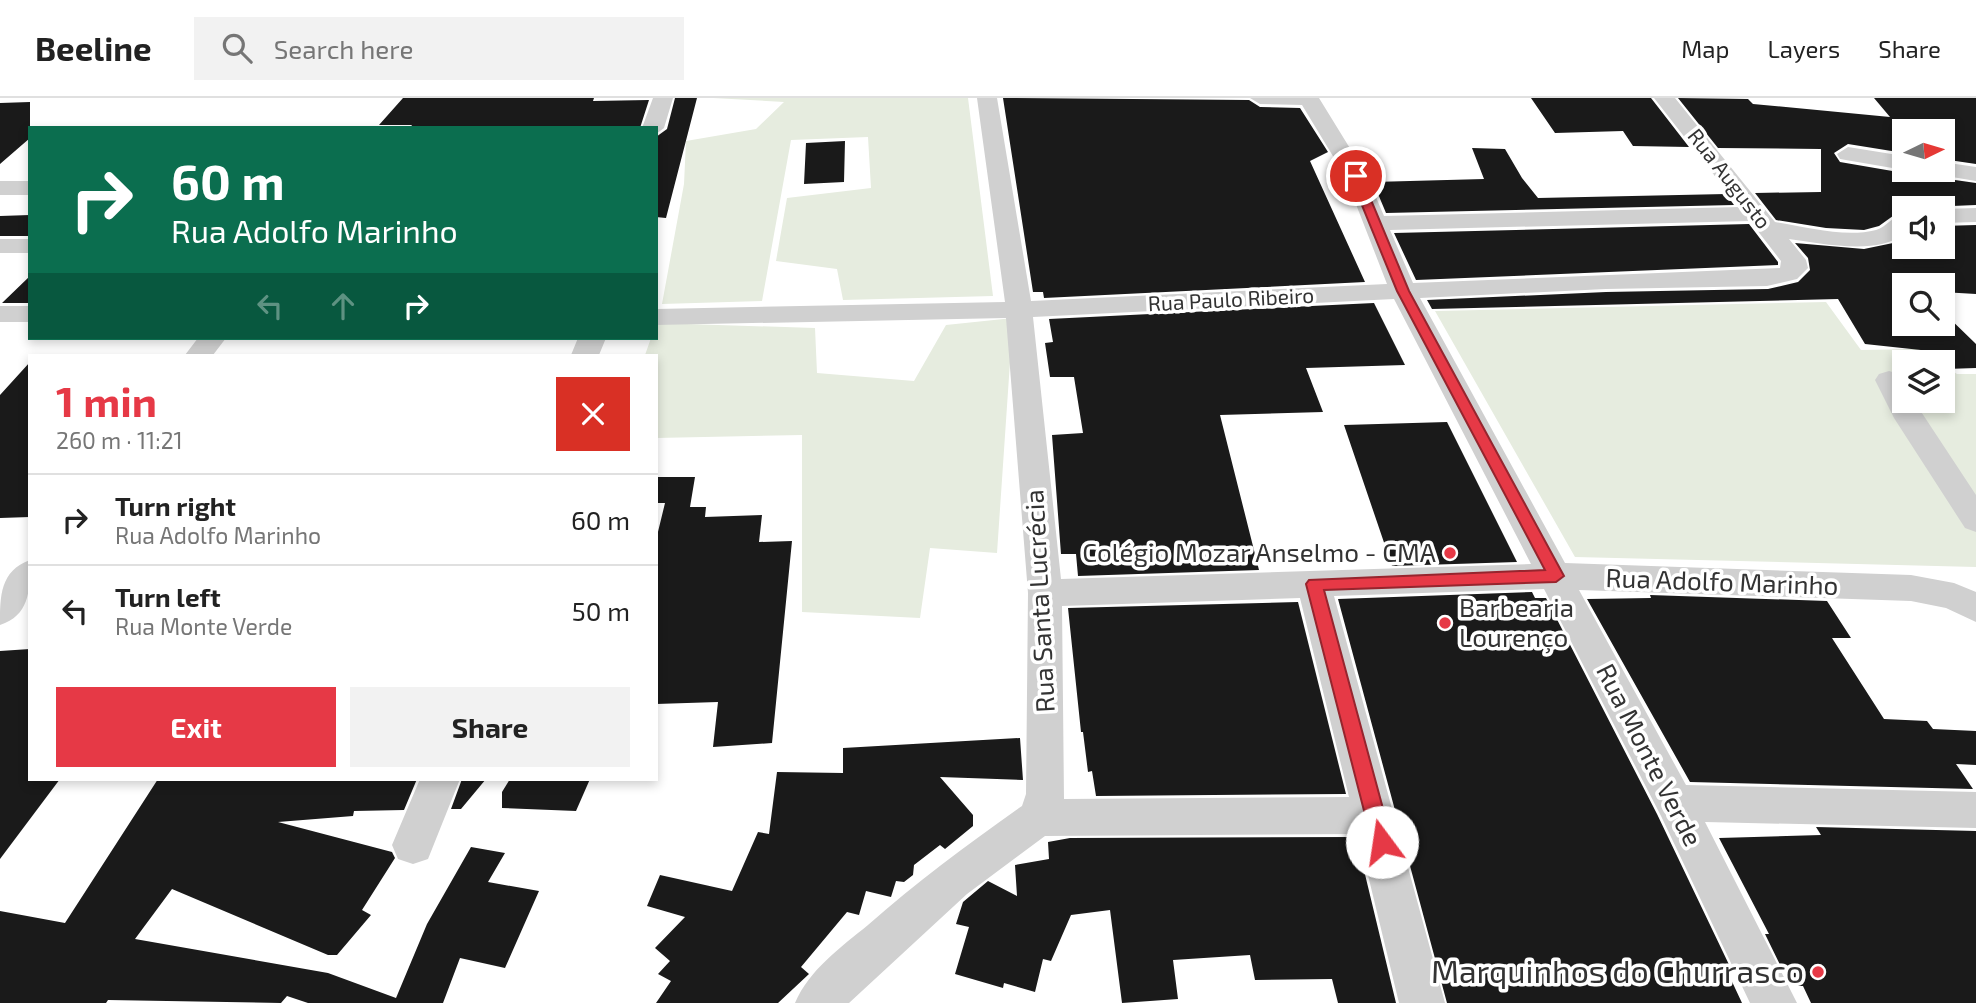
<!DOCTYPE html>
<meta charset="utf-8">
<style>
body{margin:0;font-family:"Exo 2",sans-serif;background:#f2f2f2;color:#222;height:100vh;display:flex;flex-direction:column;font-size:26px;white-space:nowrap}
*{box-sizing:border-box;margin:0}
p{font-size:23px;color:#767676}
.icon{flex:none;width:38px;height:38px;fill:none;stroke:currentColor;stroke-width:2;stroke-linecap:round;stroke-linejoin:round}
.map{position:relative;flex:1;overflow:hidden}
.panel{position:absolute;left:28px;top:256px;width:630px;height:427px;display:flex;flex-direction:column;background:#fff;border-radius:0px;box-shadow:0 4px 10px #0003}
.panel>*{flex:none}
.guide{position:absolute;left:28px;top:28px;width:630px;height:214px;border-radius:0px;box-shadow:0 4px 10px #0003;background:#0b6e4f;color:#fff;overflow:hidden}
.needle{width:46px;rotate:85deg}
.controls{position:absolute;left:1892px;top:21px;display:grid;gap:14px}
.controls a{display:grid;place-items:center;width:63px;height:63px;border-radius:0px;background:#fff;box-shadow:0 4px 10px #0003;font-size:35px}
.pin{position:absolute;display:grid;place-items:center;width:60px;height:60px;color:#fff;margin:-30px;border:4px solid #fff;border-radius:50%;box-shadow:0 2px 7px #0007}
.me{position:absolute;width:77px;margin:-38px;rotate:346deg;stroke-linejoin:round;filter:drop-shadow(0 0 5px #0008)}
.turn{display:flex;align-items:center;gap:24px;height:147px;padding:0 28px;font-size:32px}
.turn .icon{width:91px;height:91px;stroke-width:2.5}
.turn b{display:block;font-size:49px;line-height:60px}
.lanes{display:flex;align-items:center;height:66px;padding:0 28px;background:#0003;justify-content:center;gap:35px;direction:ltr}
.lanes .off{opacity:.35}
.round{display:grid;place-items:center;flex:none;width:74px;height:74px;border-radius:0px;background:#f2f2f2}
.summary{display:flex;align-items:center;justify-content:space-between;height:119px;padding:0 28px}
h1{font-size:42px;font-weight:700;line-height:52px;color:#e63946}
.button{display:flex;gap:14px;margin-top:auto;padding:14px 28px}
.button a{flex:1;height:80px;border-radius:0px;background:#e63946;color:#fff;font-size:28px;font-weight:700;line-height:80px;text-align:center}
.button a+a{background:#f2f2f2;color:#222}
ul{padding:0;list-style:none}
li{display:flex;align-items:center;gap:21px;height:91px;padding:0 28px;border-top:2px solid #e0e0e0}
li div{flex:1}
li b{display:block;font-size:26px}
li em{font-style:normal}
header{display:flex;align-items:center;gap:42px;box-sizing:border-box;height:98px;padding:0 35px;background:#fff;border-bottom:2px solid #e0e0e0}
header strong{font-size:33px}
nav{display:flex;gap:38px;margin-inline-start:auto;font-size:24px}
.search{width:490px;height:63px;background:#f2f2f2;display:flex;align-items:center;gap:18px;box-sizing:border-box;padding:0 24px;border-radius:0px;color:#767676;font-size:26px}
.map>svg:first-child{display:block}
.green{fill:#e6ecdf}
.building{fill:#1a1a1a}
.lines{fill:none;stroke-linecap:round;stroke-linejoin:round}
.street{fill:#d0d0d0;fill-rule:evenodd}
.route{fill:#e63946;stroke:#96252e;stroke-width:2}
.poi-dot{fill:#e63946;stroke:#fff;stroke-width:2.5}
.labels{text-anchor:middle;stroke-width:7;stroke-linejoin:round;paint-order:stroke}
.far-street-label{font-size:21px;fill:#333;stroke:#fff}
.poi-label{font-size:26px;fill:#333;stroke:#fff;text-anchor:end}
.street-label{font-size:26px;fill:#333;stroke:#fff}
.near-poi-label{font-size:32px;fill:#333;stroke:#fff;text-anchor:end}
</style>
<header>
<strong>Beeline</strong>
<div class="search"><svg class="icon" aria-label="search" viewBox="0 0 24 24"><circle cx="10" cy="10" r="6"/><path d="M15 15l6 6"/></svg>Search here</div>
<nav><a>Map</a><a>Layers</a><a>Share</a></nav>
</header>
<div class="map">
<svg width="1976" height="905" viewBox="0 0 1976 905">
<rect width="100%" height="100%" fill="#fff"/>
<path class="green" d="M713,0H968L993,198L843,202L837,171L776,163L787,100L871,90L868,39L791,42L762,203L662,206L684,86L686,43L756,31L784,4Z
M1826,204L1861,252L1917,251L1938,264H1904V303H1942L1943,267L1957,276H1976V469L1575,459L1435,213Z
M1013,220L997,455L930,450L920,520L802,514V337L656,340V257H645L651,240H656V225L815,230L817,275L914,283L946,227Z"/>
<path class="building" d="M403,0H594L593,3L649,2L640,30H410L412,27H379Z
M675,0H697L666,120L656,119V39L667,31Z
M1003,0L1249,2L1260,9L1300,10L1328,54L1310,63L1365,184L1044,200L1043,194H1033Z
M1531,0H1651L1689,49L1633,48L1623,33L1555,35Z
M1678,0L1748,1L1753,6L1890,19L1874,0H1976V66L1942,61V33H1904V55L1848,46L1834,55L1840,64L1904,75L1907,72H1928L1934,79L1976,85V107L1904,110L1879,128L1864,132L1826,130L1776,122L1755,95L1821,94V51L1718,50Z
M30,4V40L0,66V5Z
M845,43L844,84L804,86L806,45Z
M1472,50L1505,51L1522,80L1538,100L1726,96L1734,107L1386,115L1373,84L1484,81Z
M30,117V138H0V118Z
M1749,126L1778,164V167L1416,182L1394,135Z
M1976,127V196L1942,194V187H1904V226H1942V213L1976,246V270L1946,271L1930,253L1865,246L1838,201L1432,211L1427,202L1606,194L1768,191L1798,184L1810,172L1808,160L1795,145L1864,151L1893,145L1904,138V149H1942V128Z
M30,178V205H2Z
M1374,205L1405,267L1306,270L1323,314L1220,317L1259,472L1078,478L1076,456H1061L1052,337L1083,335L1074,279H1050L1045,245L1053,244L1049,221Z
M30,264V419L0,420V297Z
M1447,324L1517,464L1392,468L1344,327Z
M656,379H695L690,409H706L705,419L762,417L759,444L792,443L772,645L713,649L718,604L656,606V442L665,405H656Z
M1532,494L1535,500H1546L1657,716L1733,875H1728L1742,905H1447L1338,501Z
M1650,497L1827,503L1851,540H1832L1884,621L1927,623L1933,631L1976,633V667L1956,666L1973,691L1690,684L1587,501L1651,500Z
M1298,504L1346,696L1096,698L1092,673L1088,674L1083,634H1081L1068,510Z
M30,551V681H60L0,761V553Z
M1020,640L1023,682L940,679L973,717V728L945,751L940,747L914,767L913,777L904,784L896,783L891,799L866,793L859,817L847,814L801,869L809,876L778,905H656L671,883L658,876L670,863L655,850L685,819L647,808L660,777L732,793L758,734L769,736L777,674L843,675V650Z
M158,681H417L404,712L354,713L353,718L278,724L392,754L395,760L362,812L371,817L337,857H328L172,791L135,841L328,875L396,900L427,826L471,749L505,755L488,784L539,793L505,870L460,860L443,905H308L287,898L281,905L108,902L106,905H0V813L65,825Z
M462,681H486L461,711H451Z
M510,681H590L576,713L502,710V694Z
M1816,729L1976,733V905H1811L1803,888H1796L1789,875H1784L1765,836H1769L1719,740L1821,737Z
M1356,739L1396,905H1338L1332,881L1255,882L1250,857L1173,862L1178,901L1122,905L1110,812L1071,817L1051,863L1043,861L1035,894L1004,885L1003,890L955,876L969,829L956,826L963,804L988,783L1017,798L1015,767L1049,761L1048,744L1070,740Z"/>
<g class="lines">
<path class="street" d="M653,0H673L664,30L656,36V30H642Z
M977,0H997L1031,203L1387,186L1345,78L1302,7L1260,6L1250,0H1319L1367,78L1384,118L1739,109L1654,0H1675L1775,124C1807,129 1845,140 1876,132C1887,129 1892,118 1904,115L1903,136C1879,158 1818,145 1789,141L1806,162L1808,170L1797,181L1767,188L1606,191L1420,200L1565,465L1911,477L1954,485L1976,494V524L1946,510L1911,503L1579,492L1686,687L1976,694V730L1705,724L1797,905H1750L1661,718L1544,491L1334,498L1445,905H1399L1358,736L1045,738L967,796L849,905H795C809,872 841,849 868,827C917,784 968,746 1022,708L1026,696L1028,495L1006,220L656,227V211L1005,204ZM1750,123L1781,163L1780,170L1413,185L1390,132ZM1394,201L1531,466L1061,481L1033,219ZM1300,500L1349,699L1064,701L1062,508Z
M1848,49L1904,58V72L1840,61L1837,56Z
M1942,64L1976,69V83L1934,76L1931,72H1942Z
M0,83H30V97H0Z
M1976,110V124L1942,125V111Z
M0,141H30V155H0Z
M0,208H30V224H0Z
M198,240H226L213,257H185Z
M578,240H606L599,257H571Z
M1889,273L1899,276L1904,283V303H1914L1976,397V434L1965,430L1894,320L1875,282L1879,276Z
M30,462C30,490 31,517 0,527C0,498 0,473 30,462Z
M420,681H460L428,761L413,766L398,761L392,747Z"/>
</g>
<path class="route" d="M1356,75L1361,78L1409,193L1564,478L1556,484L1324,492L1392,744L1389,750L1382,753L1375,750L1372,744L1306,486L1309,482L1545,472L1397,193L1350,78Z"/>
<g class="poi-dot">
<circle cx="1450" cy="455" r="7"/>
<circle cx="1445" cy="525" r="7"/>
<circle cx="1818" cy="874" r="7"/>
</g>
<g class="labels">
<g class="far-street-label">
<text transform="translate(1729 81) rotate(52)" y="7">Rua Augusto</text>
<text transform="translate(1231 202) rotate(-3)" y="7">Rua Paulo Ribeiro</text>
</g>
<g class="poi-label">
<text x="1436" y="464">Colégio Mozar Anselmo - CMA</text>
<text x="1459" y="519" text-anchor="start">Barbearia<tspan x="1459" dy="30">Lourenço</tspan></text>
</g>
<g class="street-label">
<text transform="translate(1722 484) rotate(2)" y="9">Rua Adolfo Marinho</text>
<text transform="translate(1040 503) rotate(-93)" y="9">Rua Santa Lucrécia</text>
<text transform="translate(1649 657) rotate(63)" y="9">Rua Monte Verde</text>
</g>
<g class="near-poi-label">
<text x="1804" y="885">Marquinhos do Churrasco</text>
</g>
</g>
</svg>
<div class="controls">
<a><svg class="needle" viewBox="-14 -14 28 28"><path d="M0-13l5 13h-10z" fill="#e53935"/><path d="M0 13l5-13h-10z" fill="#767676"/></svg></a>
<a><svg class="icon" aria-label="sound" viewBox="0 0 24 24"><path d="M4 9h4l5-4v14l-5-4H4zM17 9q2 3 0 6"/></svg></a>
<a><svg class="icon" aria-label="search" viewBox="0 0 24 24"><circle cx="10" cy="10" r="6"/><path d="M15 15l6 6"/></svg></a>
<a><svg class="icon" aria-label="layers" viewBox="0 0 24 24"><path d="M12 4l9 5-9 5-9-5zM3 14l9 5 9-5"/></svg></a>
</div>
<div class="pin" style="left:1356px;top:78px;background:#d93025"><svg class="icon" aria-label="arrive" viewBox="0 0 24 24"><path d="M6 21V4h12l-3 4 3 4H6"/></svg></div>
<svg class="me" style="left:1382px;top:744px" viewBox="-20 -20 40 40"><circle r="19" fill="#fff"/><path d="M0-13L10 11 0 6-10 11z" fill="#e63946"/></svg>
<div class="guide">
<div class="turn"><svg class="icon" aria-label="right" viewBox="0 0 24 24"><path d="M7 20v-9h11M14 6l5 5-5 5"/></svg><div><b>60 m</b>Rua Adolfo Marinho</div></div>
<div class="lanes"><svg class="icon off" aria-label="left" viewBox="0 0 24 24"><path d="M17 20v-9H6M10 6l-5 5 5 5"/></svg><svg class="icon off" aria-label="ahead" viewBox="0 0 24 24"><path d="M12 20V5M6 11l6-6 6 6"/></svg><svg class="icon" aria-label="right" viewBox="0 0 24 24"><path d="M7 20v-9h11M14 6l5 5-5 5"/></svg></div>
</div>
<section class="panel">
<div class="summary"><div><h1>1 min</h1><p>260 m · 11:21</p></div><a class="round" style="background:#d93025;color:#fff"><svg class="icon" aria-label="close" viewBox="0 0 24 24"><path d="M6 6l12 12M18 6L6 18"/></svg></a></div>
<ul>
<li><svg class="icon" aria-label="right" viewBox="0 0 24 24"><path d="M7 20v-9h11M14 6l5 5-5 5"/></svg><div><b>Turn right</b><p>Rua Adolfo Marinho</p></div><em>60 m</em></li>
<li><svg class="icon" aria-label="left" viewBox="0 0 24 24"><path d="M17 20v-9H6M10 6l-5 5 5 5"/></svg><div><b>Turn left</b><p>Rua Monte Verde</p></div><em>50 m</em></li>
</ul>
<div class="button"><a>Exit</a><a>Share</a></div>
</section>
</div>
